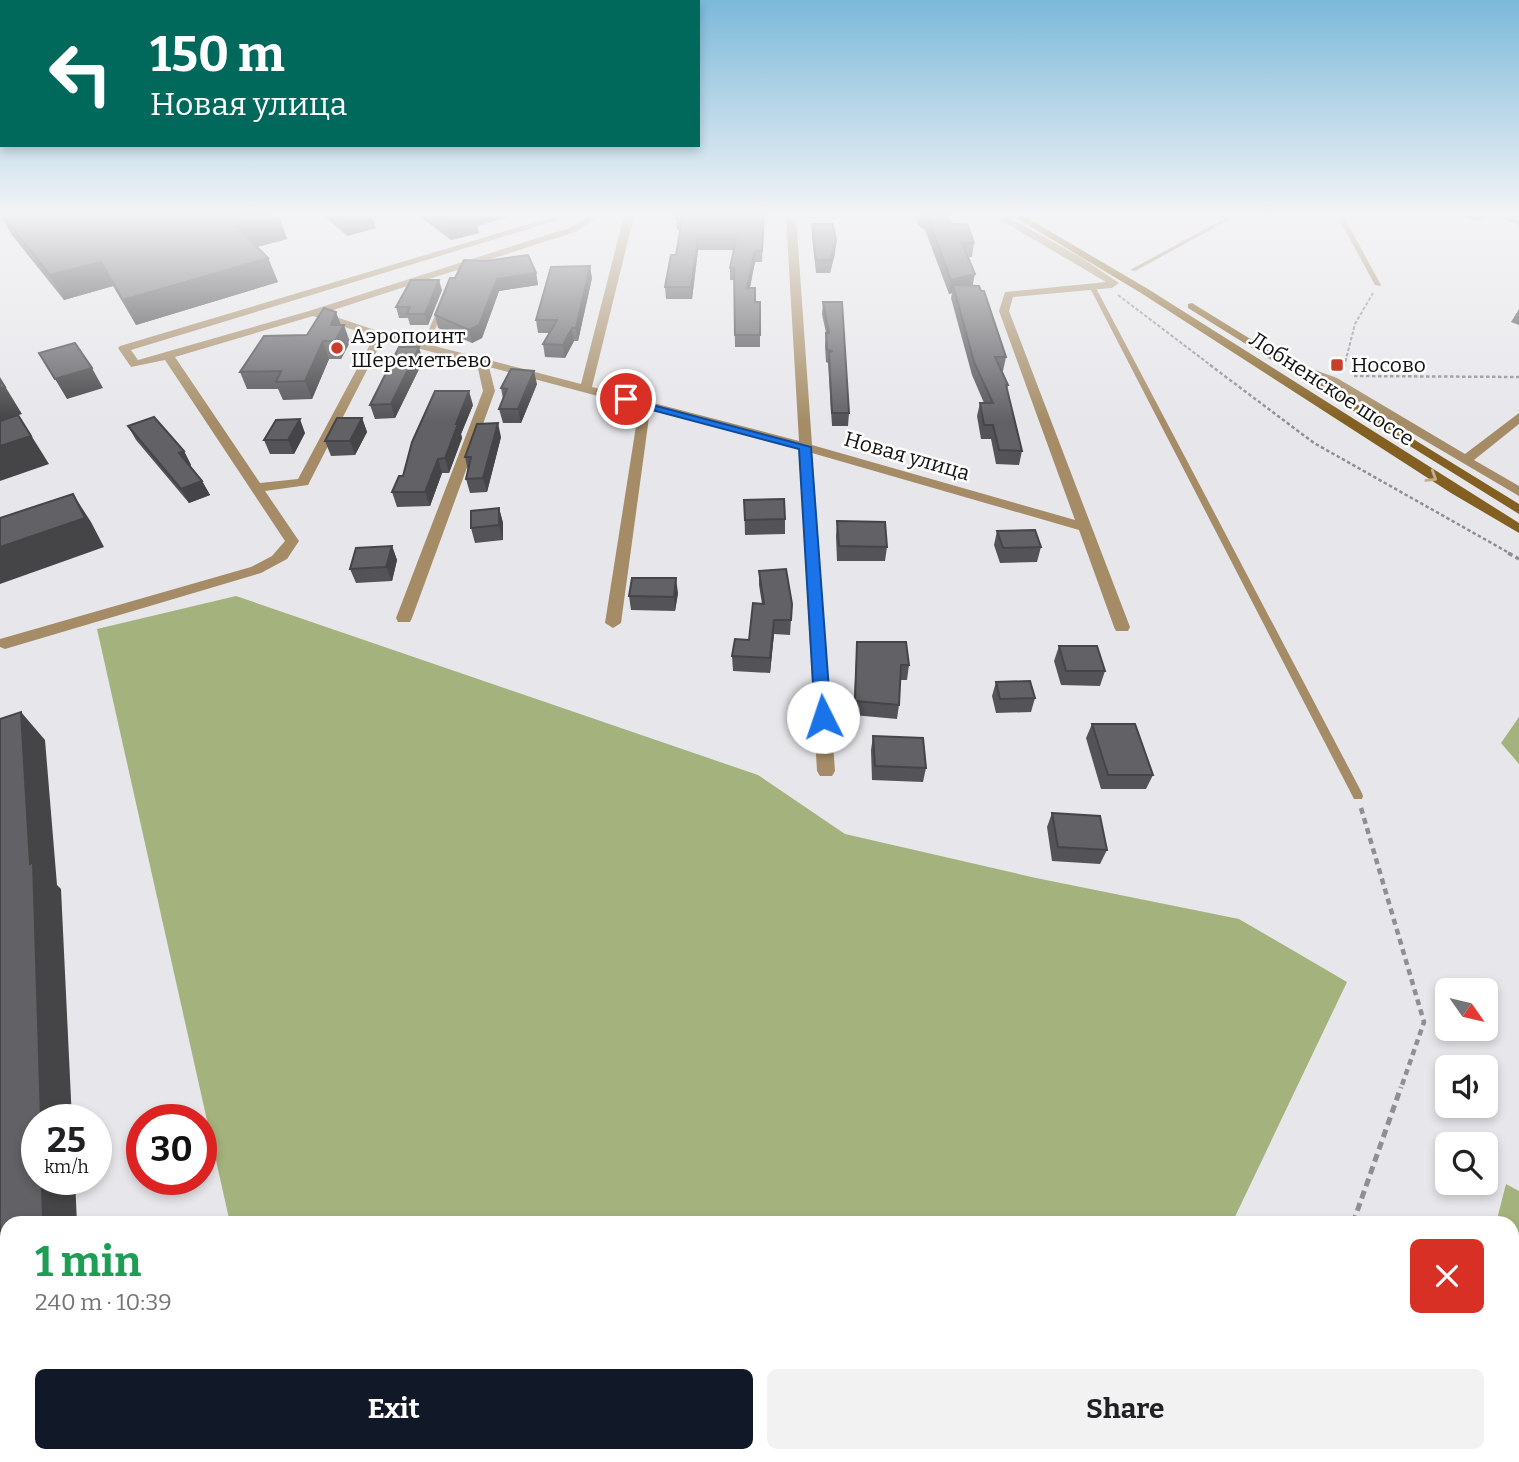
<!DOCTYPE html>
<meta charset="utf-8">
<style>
body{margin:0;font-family:Bitter,serif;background:#f2f2f2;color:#202124;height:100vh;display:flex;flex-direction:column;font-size:26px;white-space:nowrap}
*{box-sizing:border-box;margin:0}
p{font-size:23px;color:#757577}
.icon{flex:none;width:38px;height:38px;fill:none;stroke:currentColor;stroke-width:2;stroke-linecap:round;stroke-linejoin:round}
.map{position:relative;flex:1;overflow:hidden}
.side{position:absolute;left:0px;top:1216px;width:1519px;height:247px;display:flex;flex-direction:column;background:#fff;border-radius:21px 21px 0 0;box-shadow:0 4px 10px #0003}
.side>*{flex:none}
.guide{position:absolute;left:0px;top:0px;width:700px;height:147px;box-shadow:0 4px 10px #0003;background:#00695c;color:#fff;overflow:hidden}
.needle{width:46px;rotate:124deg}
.fabs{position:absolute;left:1435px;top:978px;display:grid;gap:14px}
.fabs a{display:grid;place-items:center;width:63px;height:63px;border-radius:10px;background:#fff;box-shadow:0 4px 10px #0003;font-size:35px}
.speed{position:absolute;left:21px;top:1104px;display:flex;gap:14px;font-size:35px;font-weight:700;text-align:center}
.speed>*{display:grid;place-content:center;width:91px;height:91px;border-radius:50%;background:#fff;box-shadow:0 4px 10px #0003;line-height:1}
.speed small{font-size:18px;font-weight:400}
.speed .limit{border:10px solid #d22;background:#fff;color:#111}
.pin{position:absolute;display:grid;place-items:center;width:60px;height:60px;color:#fff;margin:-30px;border:4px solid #fff;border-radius:50%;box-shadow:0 2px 7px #0007}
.me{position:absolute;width:77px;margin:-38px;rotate:356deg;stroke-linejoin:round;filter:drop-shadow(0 0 5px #0008)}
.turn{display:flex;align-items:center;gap:24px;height:147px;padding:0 35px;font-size:32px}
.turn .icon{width:91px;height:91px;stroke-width:2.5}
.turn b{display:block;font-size:49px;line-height:60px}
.round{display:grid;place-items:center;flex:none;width:74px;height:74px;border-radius:10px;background:#f2f2f2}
.head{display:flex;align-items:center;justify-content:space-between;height:119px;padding:0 35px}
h1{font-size:42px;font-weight:700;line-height:52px;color:#1e9e55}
.primary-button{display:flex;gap:14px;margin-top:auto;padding:14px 35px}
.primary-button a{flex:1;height:80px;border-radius:10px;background:#111827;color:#fff;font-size:28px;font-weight:700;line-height:80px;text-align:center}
.primary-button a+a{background:#f2f2f2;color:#202124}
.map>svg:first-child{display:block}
.forest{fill:#a4b27d}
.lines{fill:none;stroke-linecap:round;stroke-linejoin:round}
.path-far4{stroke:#8f8f92;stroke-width:2;stroke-dasharray:3.5 2;stroke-linecap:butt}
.path-far3{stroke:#8f8f92;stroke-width:2.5;stroke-dasharray:3.5 2.5;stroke-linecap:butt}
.path-far2{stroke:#8f8f92;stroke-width:3.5;stroke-dasharray:5 3.5;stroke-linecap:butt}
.path-far1{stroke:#8f8f92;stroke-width:4.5;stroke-dasharray:6 4.5;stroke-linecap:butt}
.path{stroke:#8f8f92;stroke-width:5;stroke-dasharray:8 5;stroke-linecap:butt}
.service{fill:#a58c66;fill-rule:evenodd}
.minor{fill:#a58c66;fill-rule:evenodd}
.tertiary{fill:#a58c66;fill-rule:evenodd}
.secondary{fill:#836021;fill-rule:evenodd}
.wall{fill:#545458}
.shaded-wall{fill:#454547}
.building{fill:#626266;stroke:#454547;stroke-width:2}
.oneway{stroke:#c1b090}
.route{fill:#1a73e8;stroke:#114b97;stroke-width:2}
.poi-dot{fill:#c93d2b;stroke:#fff;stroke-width:2.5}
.labels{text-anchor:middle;stroke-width:5;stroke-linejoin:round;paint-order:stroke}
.far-poi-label{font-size:21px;fill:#131314;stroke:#fff;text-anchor:start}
.far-street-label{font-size:21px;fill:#131314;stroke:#fff}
</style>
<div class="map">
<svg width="1519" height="1462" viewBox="0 0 1519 1462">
<rect width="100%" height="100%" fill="#e7e7eb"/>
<path class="forest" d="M236,596L758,775L845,834L1036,878L1239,919L1347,982L1232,1223H230L97,629Z
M1519,717V764L1501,743Z
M1506,1184L1519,1191V1462H1435L1436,1456H1512V1223H1496Z
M283,1456H1149L1147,1462H284Z"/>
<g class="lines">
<path class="path-far4" d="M1118,295L1213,367
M1344,367L1355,324L1373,293"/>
<path class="path-far3" d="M1210,365L1314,443L1511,554
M1343,370L1344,365
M1354,376L1519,377"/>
<path class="path-far2" d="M1508,553L1519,559"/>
<path class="path-far1" d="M1361,808L1424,1022L1401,1088"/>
<path class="path" d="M1353,1223L1401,1087
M1268,1462L1270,1456"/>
<path class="service" d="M1229,216H1236L1135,271L1130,270Z
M1343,216H1349L1345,219L1381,285L1380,286L1375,285L1339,219Z
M1495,216H1503L1519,221V225Z
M1091,287L1096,288L1362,793L1363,796L1362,799H1354L1090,288Z
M441,306L444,308L428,346L423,347L422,346L438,308Z"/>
<path class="minor" d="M556,216H571L131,350L138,360L309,311L569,228L590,216H601L575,232L324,313L384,333L581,384L624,216H634L592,387L799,441L786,216H796L812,445L1075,520L999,311L1005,292L1106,282L994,216H1006L1082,258L1119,283L1112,288L1013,297L1009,311L1130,627L1128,631H1116L1114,627L1079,530L812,453L835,771L832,776H820L817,771L799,449L650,410L621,623L613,628L605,623L639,407L489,367L495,391L412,618L410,622H398L396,618L483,391L477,364L383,339L308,485L265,491L299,541L287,559L261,573L5,649L0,647V639L251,567L272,556L285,541L165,360L131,367L118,348L120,346ZM313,316L374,337L298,479L260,483L175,357Z"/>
<path class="tertiary" d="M1274,358H1282L1337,378L1465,454L1519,413V424L1474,460L1519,486V496L1329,384L1274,362Z"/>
<path class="secondary" d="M1013,216H1024L1148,289L1519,523V533L1451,493L1141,293Z
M1192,303L1519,504V514L1188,308V304Z"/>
</g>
<path class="wall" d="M1,216H279L287,239L257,247L268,258L278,282L136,325L113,286L64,300L11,234Z
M324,216H372L376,228L347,236Z
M419,216H511L477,226L479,233L451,240Z
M676,216H764L762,262H755L750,288L755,302H760V347H735L734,280H730V268L734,250H698L692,299H666L665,287L676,255L681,230H677Z
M915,216H949L951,224L974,243L972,257H968L973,286L1006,357L1003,371H1001L1008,385L1007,390L1022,451L1019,465L996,464L991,439H981L977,416L980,403H984L972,375L951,298L952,293L949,294L925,230L918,225Z
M1462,216H1485L1478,221Z
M812,224L836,240L835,253L830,273H816L812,237Z
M536,273L538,285L499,291L482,338L472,343L438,328L435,315Z
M592,278L578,341H574L565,358L545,357L543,344L549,333H538L536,320Z
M442,290L428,325H410L408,318H399L396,307Z
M823,302L849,413L848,426H832L828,363L826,362L825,346L826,333L822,314Z
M1519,309V325L1511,322Z
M341,325L350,342L341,359H329L312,399L283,400L278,389H247L240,372L307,335Z
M423,361L395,418L375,419L370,405Z
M537,384L521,423H503L499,409L503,399L501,388Z
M473,405L461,434L462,438L449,473H442L430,506L397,507L392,492Z
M362,418L367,432L355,455L331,456L325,441Z
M128,426L184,451L191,465L190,466L202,481L210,495L189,503L136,440Z
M305,433L294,454H270L264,440Z
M501,437L487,492L470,493L466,479L468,471L465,457Z
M744,500L785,519V534L745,535Z
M499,508L503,523V540L475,543L471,528Z
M837,521L887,547L885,561H837L836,536Z
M997,531L1041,547L1037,562L1000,563L994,545Z
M392,546L397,560L392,581L356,583L350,569Z
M759,571L792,604L790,635L774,634L770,673L733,671L732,656L749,640L762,604L759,585Z
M678,593L675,611L631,610L629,596Z
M857,642L909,665L907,680H900L899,705L897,719L853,715Z
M1059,646L1105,671L1100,686L1061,685L1054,661Z
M996,682L1035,698L1031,712L996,713L992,696Z
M1092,724L1153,775L1146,789H1101L1086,738Z
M873,736L926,768L923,782L872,780L871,750Z
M1052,813L1107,850L1100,864L1052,861L1047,827Z"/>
<path class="shaded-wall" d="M272,216H279L287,239L246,250L236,226Z
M341,216H372L376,228L347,236Z
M454,216H511L477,226L479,233L451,240L446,218Z
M698,239V250L692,299L691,287Z
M836,240L835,253L830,273L831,260Z
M755,251V262L747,300V288Z
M268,258L278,282L136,325L123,300Z
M101,262L113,286L64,300L50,275Z
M590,266L592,278L578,341L576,328Z
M536,273L538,285L499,291L482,338L472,343L469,330L497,279Z
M975,274L972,288L953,285L952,293L949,294L951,280Z
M439,280L442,290L428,325L425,314Z
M336,312L342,328L344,325L350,342L341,359L331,325Z
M572,328L574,341L565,358L563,345Z
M323,341L329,359L312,399L305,381Z
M419,347L423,361L395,418L391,404Z
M92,368L103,388L67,399L55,379Z
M534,371L537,384L521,423L518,409Z
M0,378L22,414L0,421Z
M469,391L473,405L461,434L462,438L449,473L445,458L456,424Z
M19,416L49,464L0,481V446Z
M362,418L367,432L355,455L350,441Z
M300,419L305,433L294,454L288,440Z
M498,423L501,437L487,492L483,478Z
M184,451L191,465L187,467L179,453Z
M438,459L442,473L430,506L425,492Z
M202,481L210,495L189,503L181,489Z
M73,494L91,522L104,547L0,584V547Z
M499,508L503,523V540L499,525Z
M392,546L397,560L392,581L386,567Z
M676,578L678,593L675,611L674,597Z
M774,620V634L770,673V658Z
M21,712L45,740L57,885L61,889L72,1120H41L30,864Z
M42,1180H75L77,1223H43Z
M7,1247V1280L0,1283V1250Z"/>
<path class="building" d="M3,216H272L236,226L268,258L123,300L101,262L50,275Z
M676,216H764L762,251H755L747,288H755V302H760V335H735L734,268H730L736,239H698L691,287H665L671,255H676L682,219H676Z
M949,216L951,224H967L974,243H962L975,274L951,280L927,216Z
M812,224H833L836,240L831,260H816Z
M528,255L536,273L497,279L479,325L469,330L435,315L450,278H455L464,260L486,261Z
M590,266L576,328H572L563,345L543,344L557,320H536L551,267Z
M411,280H439L425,314H407L410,307H396Z
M953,285L979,286L981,291H984L1006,357H995L1008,385H1006L1022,451L999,450L993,425H984L980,403H993L974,362Z
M823,302H842L849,413H832L829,352L833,351L827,350L826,333H829Z
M324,308L336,312L331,325H344L335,341H323L305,381L276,382L281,371L240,372L264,336L307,335Z
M75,343L92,368L55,379L39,353Z
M399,347H419L391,404L370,405Z
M511,369L534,371L518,409H499L507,389L501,388Z
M0,379L5,387L0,388Z
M435,391H469L456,424H458L445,458L438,459L425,492H392L399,476H403L412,442Z
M18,415L31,436L0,446V421Z
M154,417L184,451L179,453L202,481L181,489L128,426Z
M337,418H362L350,441H325Z
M300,419L288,440H264L276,420Z
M498,423L483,478L466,479L471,457H465L477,424Z
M73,494L85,518L0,547V518Z
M784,499L785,519L745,520L744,500Z
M499,508V525L471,528V511Z
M837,521L885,522L887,547L839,546Z
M1035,530L1041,547L1003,548L997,531Z
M392,546L386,567L350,569L356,548Z
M786,569L792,604L791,620H774L770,658L732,656L735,639L749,640L753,603L764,604L759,571Z
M632,578H676L674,597L629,596Z
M857,642H906L909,665H901L899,705L855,701Z
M1059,646H1097L1105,671H1066Z
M1030,681L1035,698L1000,699L996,682Z
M21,712L30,864L33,862L41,1120H37V1180H42L43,1223H7V1247L0,1250V719Z
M1092,724H1135L1153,775H1108Z
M873,736L923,738L926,768L875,766Z
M1052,813L1100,816L1107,850L1058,847Z"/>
<defs><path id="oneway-chevron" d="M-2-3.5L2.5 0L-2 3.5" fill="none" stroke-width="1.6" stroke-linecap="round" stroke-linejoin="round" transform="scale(1.75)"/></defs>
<use class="oneway" href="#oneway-chevron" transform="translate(1432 477) rotate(32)"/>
<linearGradient id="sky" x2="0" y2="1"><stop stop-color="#7bb9d9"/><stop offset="0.51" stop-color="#f4f4f6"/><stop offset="1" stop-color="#f4f4f6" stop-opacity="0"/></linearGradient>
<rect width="1519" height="421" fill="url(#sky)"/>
<path class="route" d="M622,397L811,447L831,717L828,721L823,723L815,717L799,449L622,402Z"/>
<g class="poi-dot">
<circle cx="337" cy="348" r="7"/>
<rect x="1330" y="358" width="14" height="14" rx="3.5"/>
</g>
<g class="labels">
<g class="far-poi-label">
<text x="351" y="343">Аэропоинт<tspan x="351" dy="24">Шереметьево</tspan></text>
<text x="1351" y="372">Носово</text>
</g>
<g class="far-street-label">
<text transform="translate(1332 389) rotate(33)" y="7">Лобненское шоссе</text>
<text transform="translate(907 456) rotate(16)" y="7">Новая улица</text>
</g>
</g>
</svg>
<div class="fabs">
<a><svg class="needle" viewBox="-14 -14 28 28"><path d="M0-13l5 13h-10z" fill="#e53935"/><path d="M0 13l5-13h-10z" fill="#757577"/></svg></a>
<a><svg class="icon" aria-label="sound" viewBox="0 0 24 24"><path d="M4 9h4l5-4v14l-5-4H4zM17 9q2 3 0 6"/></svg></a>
<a><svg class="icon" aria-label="search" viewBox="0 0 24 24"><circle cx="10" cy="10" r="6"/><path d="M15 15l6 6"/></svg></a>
</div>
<div class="speed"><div>25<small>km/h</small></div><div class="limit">30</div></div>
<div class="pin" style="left:626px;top:399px;background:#d93025"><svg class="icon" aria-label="arrive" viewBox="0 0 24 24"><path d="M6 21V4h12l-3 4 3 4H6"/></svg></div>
<svg class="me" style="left:823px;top:717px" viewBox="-20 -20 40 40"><circle r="19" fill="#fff"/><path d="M0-13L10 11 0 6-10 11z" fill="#1a73e8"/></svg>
<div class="guide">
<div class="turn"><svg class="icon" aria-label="left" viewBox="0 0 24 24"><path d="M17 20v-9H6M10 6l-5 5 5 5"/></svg><div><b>150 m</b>Новая улица</div></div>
</div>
<section class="side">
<div class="head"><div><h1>1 min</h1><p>240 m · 10:39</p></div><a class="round" style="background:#d93025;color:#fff"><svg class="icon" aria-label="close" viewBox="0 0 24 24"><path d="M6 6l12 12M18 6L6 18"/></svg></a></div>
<div class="primary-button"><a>Exit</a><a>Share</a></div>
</section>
</div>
